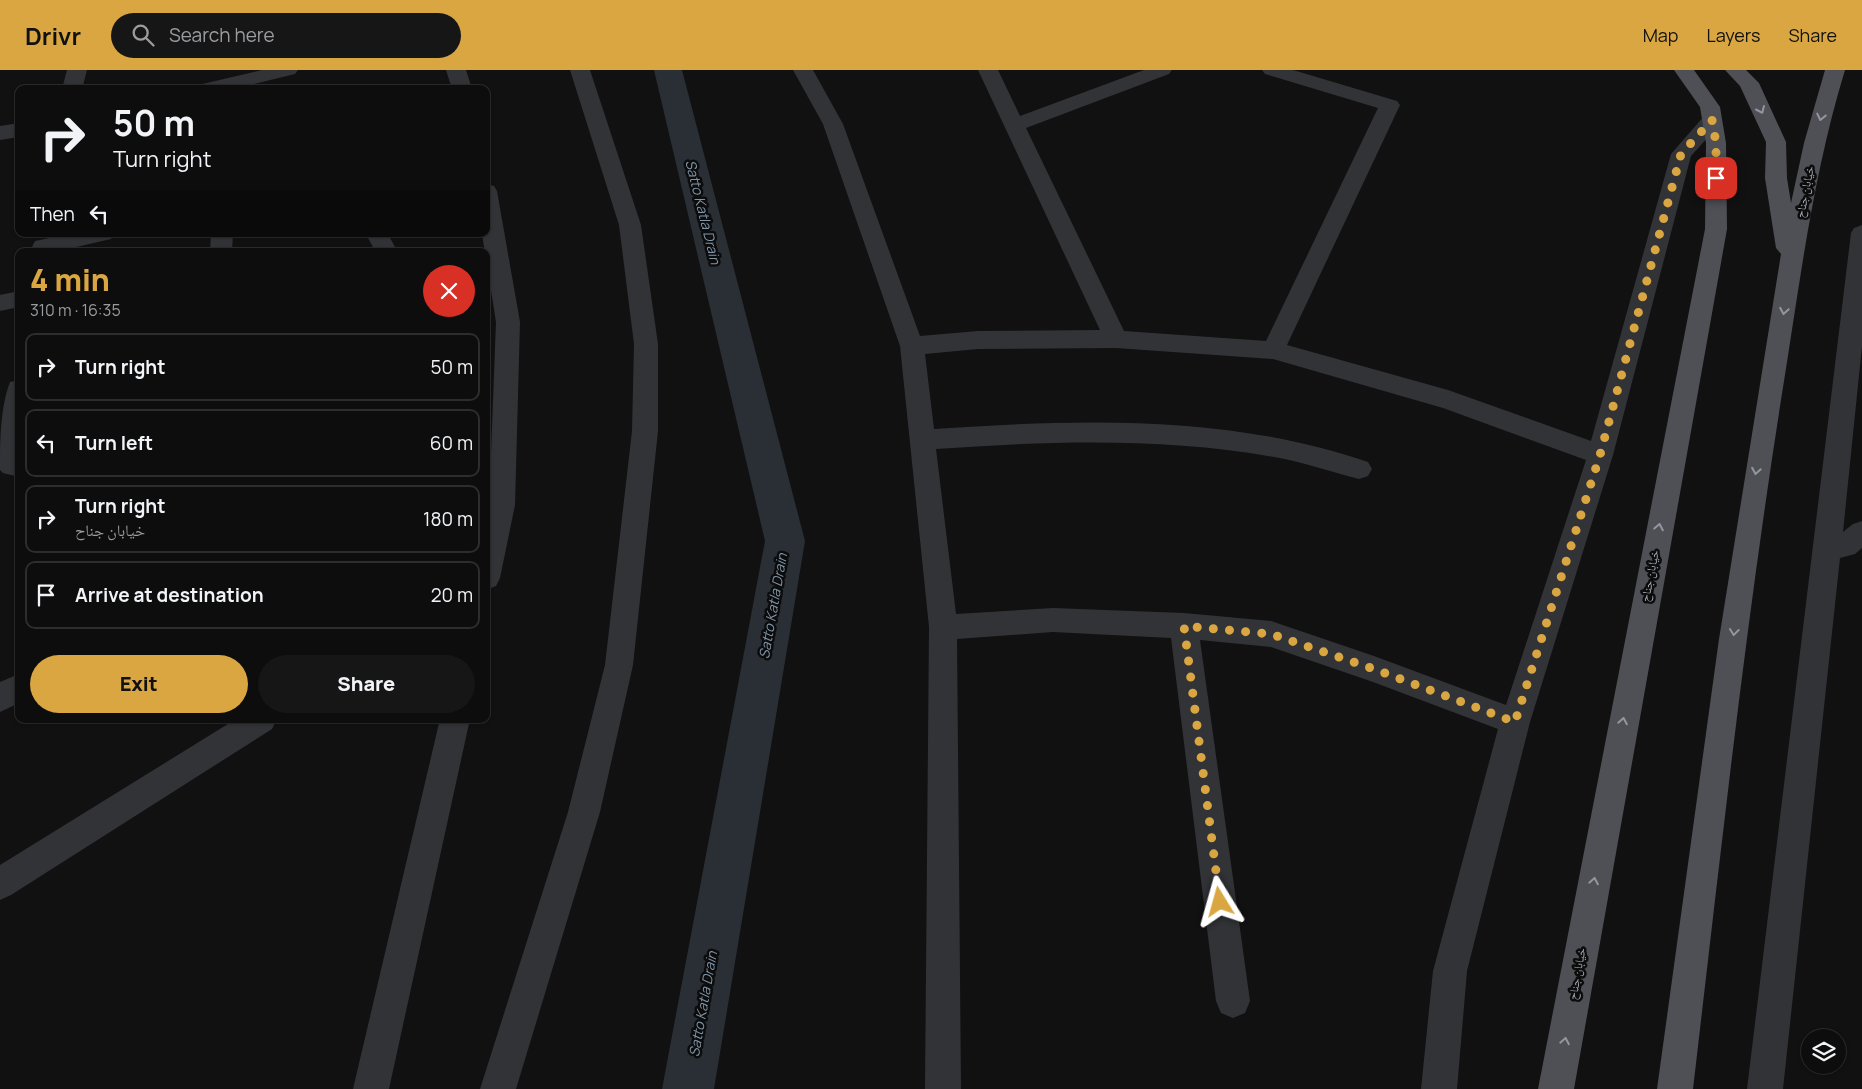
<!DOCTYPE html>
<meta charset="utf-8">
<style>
body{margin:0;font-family:Manrope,"Noto Naskh Arabic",sans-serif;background:#161617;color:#f1f3f6;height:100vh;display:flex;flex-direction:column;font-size:19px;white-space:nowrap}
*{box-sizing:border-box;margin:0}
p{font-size:16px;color:#9a9c9e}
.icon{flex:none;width:28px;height:28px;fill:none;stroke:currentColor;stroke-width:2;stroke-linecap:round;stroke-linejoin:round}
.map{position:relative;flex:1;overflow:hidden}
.panel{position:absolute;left:15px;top:178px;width:475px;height:475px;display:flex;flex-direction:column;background:#0d0d0e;border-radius:10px;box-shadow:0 1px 4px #0004,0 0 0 1px #2d2d2e}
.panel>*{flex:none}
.top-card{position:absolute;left:15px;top:15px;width:475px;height:152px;border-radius:10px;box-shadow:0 1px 4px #0004,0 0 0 1px #2d2d2e;background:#0d0d0e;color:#f1f3f6;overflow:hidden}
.buttons{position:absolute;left:1801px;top:959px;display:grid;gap:10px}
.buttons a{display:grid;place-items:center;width:45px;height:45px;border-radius:50%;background:#0d0d0e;box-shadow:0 1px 4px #0004,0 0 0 1px #2d2d2e;font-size:25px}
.pin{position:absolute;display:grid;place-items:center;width:42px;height:42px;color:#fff;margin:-21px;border-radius:10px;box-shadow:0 2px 8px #0006}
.me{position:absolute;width:55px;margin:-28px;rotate:352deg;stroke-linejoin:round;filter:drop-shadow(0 0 4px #0008)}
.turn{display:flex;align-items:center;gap:18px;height:105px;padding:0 15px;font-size:22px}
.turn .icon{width:65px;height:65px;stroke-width:2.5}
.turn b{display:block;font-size:35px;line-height:42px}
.then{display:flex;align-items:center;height:48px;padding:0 15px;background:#0003;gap:10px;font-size:19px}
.round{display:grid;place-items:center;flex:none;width:52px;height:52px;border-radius:26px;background:#161617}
.head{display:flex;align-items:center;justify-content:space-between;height:85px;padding:0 15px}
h1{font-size:30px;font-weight:800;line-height:38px;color:#d9a642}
.cta{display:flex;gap:10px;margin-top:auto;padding:10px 15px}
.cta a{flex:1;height:58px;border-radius:30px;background:#d9a642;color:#111;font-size:20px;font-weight:800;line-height:58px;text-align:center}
.cta a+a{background:#161617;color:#f1f3f6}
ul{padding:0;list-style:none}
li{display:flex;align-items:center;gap:15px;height:68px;margin:0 10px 8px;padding:0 5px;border:2px solid #2d2d2e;border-radius:10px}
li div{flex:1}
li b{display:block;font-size:19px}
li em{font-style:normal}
header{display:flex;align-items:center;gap:30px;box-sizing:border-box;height:70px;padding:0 25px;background:#d9a642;color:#111}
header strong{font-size:24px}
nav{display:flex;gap:28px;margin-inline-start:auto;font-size:18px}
.search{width:350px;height:45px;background:#161617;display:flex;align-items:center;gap:12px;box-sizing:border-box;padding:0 18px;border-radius:28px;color:#9a9c9e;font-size:19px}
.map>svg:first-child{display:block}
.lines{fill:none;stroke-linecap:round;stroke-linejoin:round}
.canal{fill:#292f34;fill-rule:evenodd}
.minor{fill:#323337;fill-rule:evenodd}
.major{fill:#4f5055;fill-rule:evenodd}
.oneway{stroke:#93969f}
.route{stroke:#d9a642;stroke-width:9;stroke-dasharray:0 16.2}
.labels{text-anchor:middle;stroke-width:5;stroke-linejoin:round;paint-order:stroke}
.street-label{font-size:12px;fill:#a4a8b1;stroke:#0c0c0d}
.water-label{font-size:14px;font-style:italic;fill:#7f95a8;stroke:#0c0c0d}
</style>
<header>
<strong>Drivr</strong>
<div class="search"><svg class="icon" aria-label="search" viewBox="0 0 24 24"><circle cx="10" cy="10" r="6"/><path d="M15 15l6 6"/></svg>Search here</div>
<nav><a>Map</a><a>Layers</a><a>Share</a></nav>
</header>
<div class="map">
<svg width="1862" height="1019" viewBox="0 0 1862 1019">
<rect width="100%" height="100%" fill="#111112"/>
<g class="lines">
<path class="canal" d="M654,0H682L805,471L714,1019H662L765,471Z"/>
<path class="minor" d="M67,0H87L82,19H62Z
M262,0H298L295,4L233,19H195L198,15Z
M446,0H466L472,19H452Z
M570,0H590L641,155L658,274V361L633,595L600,742L516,1019H480L568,742L605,595L632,361L634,274L619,155Z
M793,0H813L843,54L920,266L978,261L1100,260L978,0H998L1020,46L1144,0H1172L1169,4L1026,58L1124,261L1266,271L1378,38L1265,4L1262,0H1293L1397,31L1400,35L1287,275L1448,320L1591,371L1671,84L1705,45L1712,44L1719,45L1722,50L1719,55L1691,86L1613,385L1530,652L1467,901L1457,1019H1421L1433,901L1498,659L1373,612L1271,577L1200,570L1250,931L1245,943L1233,948L1221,943L1216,931L1171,568L1053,562L957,569L961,1019H925L929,557L900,276L823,54ZM1116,278L1273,289L1443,338L1586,390L1506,635L1374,586L1271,551L1184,543L1053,538L956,544L936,379C1049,371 1162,367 1274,387C1303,392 1331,402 1359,409L1368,406L1372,399L1368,392C1228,344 1079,349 934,359L925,284L978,279Z
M19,53V67L0,70V56Z
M486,114L494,116L497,121L520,252L515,435L500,508L496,516L486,520V446L489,435L496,252L482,164H486Z
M1862,155V276L1843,462L1853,454L1862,451V478L1855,484L1840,488L1783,1019H1747L1851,163L1854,158Z
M68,164H114L111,169L59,181H34L32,177L35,171Z
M211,164H233L232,181H210Z
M366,164H388L397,181H375Z
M19,221V237L0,241V225Z
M19,310V407L3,403L0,400C0,373 0,338 10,312Z
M19,604V633L0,642V612Z
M236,649H277L272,659L11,825L0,830V795Z
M440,649H470L389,1019H353Z"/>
<path class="major" d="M1674,0H1694L1720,37L1726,73L1727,159L1574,1019H1538L1705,159L1706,73L1700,37Z
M1725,0H1746L1759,13L1786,72L1787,108L1791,133L1804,73L1825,0H1845C1812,108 1799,219 1781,330C1745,559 1720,789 1693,1019H1657L1719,569L1781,184L1776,178L1765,108L1766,72L1740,16Z"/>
</g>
<defs><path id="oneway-chevron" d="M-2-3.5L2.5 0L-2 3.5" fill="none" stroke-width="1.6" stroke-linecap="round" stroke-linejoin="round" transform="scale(1.25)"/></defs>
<g class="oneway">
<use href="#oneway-chevron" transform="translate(1761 40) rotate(66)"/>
<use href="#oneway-chevron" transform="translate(1821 47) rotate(102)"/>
<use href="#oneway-chevron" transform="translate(1784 241) rotate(100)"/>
<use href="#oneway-chevron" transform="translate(1756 401) rotate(100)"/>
<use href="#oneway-chevron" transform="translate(1659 457) rotate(-79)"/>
<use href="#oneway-chevron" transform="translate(1734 562) rotate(97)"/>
<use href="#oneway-chevron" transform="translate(1623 651) rotate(-80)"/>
<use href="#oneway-chevron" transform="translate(1594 811) rotate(-80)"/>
<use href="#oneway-chevron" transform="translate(1565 971) rotate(-80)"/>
</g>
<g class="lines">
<path class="route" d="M1220,832L1184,556L1271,564L1374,599L1515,652L1600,385L1681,84L1712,50L1716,73V108"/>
</g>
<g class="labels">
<g class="street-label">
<text transform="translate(1805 122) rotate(-79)" y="4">خیابان جناح</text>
<text transform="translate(1650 506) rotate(-79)" y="4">خیابان جناح</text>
<text transform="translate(1577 904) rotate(-80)" y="4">خیابان جناح</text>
</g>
<g class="water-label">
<text transform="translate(703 142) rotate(76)" y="5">Satto Katla Drain</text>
<text transform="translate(773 536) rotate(-80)" y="5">Satto Katla Drain</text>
<text transform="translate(703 934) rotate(-80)" y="5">Satto Katla Drain</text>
</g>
</g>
</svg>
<div class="buttons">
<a><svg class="icon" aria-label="layers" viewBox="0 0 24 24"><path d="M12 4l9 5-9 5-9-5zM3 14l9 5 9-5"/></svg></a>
</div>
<div class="pin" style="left:1716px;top:108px;background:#d93025"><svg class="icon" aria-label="arrive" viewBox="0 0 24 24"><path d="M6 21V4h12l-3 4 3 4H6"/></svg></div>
<svg class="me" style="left:1220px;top:832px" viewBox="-20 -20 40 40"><path d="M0-17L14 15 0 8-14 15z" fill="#d9a642" stroke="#fff" stroke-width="4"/></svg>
<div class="top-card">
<div class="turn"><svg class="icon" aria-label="right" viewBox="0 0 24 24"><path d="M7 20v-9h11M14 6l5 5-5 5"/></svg><div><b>50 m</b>Turn right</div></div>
<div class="then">Then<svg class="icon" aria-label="left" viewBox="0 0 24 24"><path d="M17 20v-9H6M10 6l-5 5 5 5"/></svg></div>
</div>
<section class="panel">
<div class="head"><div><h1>4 min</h1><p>310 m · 16:35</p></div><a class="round" style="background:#d93025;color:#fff"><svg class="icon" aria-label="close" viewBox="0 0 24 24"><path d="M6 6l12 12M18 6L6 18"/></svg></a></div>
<ul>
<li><svg class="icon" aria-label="right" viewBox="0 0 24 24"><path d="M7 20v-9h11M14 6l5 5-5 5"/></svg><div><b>Turn right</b></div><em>50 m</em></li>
<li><svg class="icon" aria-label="left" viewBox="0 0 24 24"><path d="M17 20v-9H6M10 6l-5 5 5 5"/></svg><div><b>Turn left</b></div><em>60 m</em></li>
<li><svg class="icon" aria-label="right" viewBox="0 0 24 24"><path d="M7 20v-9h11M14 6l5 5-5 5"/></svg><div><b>Turn right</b><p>خیابان جناح</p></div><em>180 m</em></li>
<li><svg class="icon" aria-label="arrive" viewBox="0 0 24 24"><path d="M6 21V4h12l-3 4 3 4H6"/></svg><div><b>Arrive at destination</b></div><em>20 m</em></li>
</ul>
<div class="cta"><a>Exit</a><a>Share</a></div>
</section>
</div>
